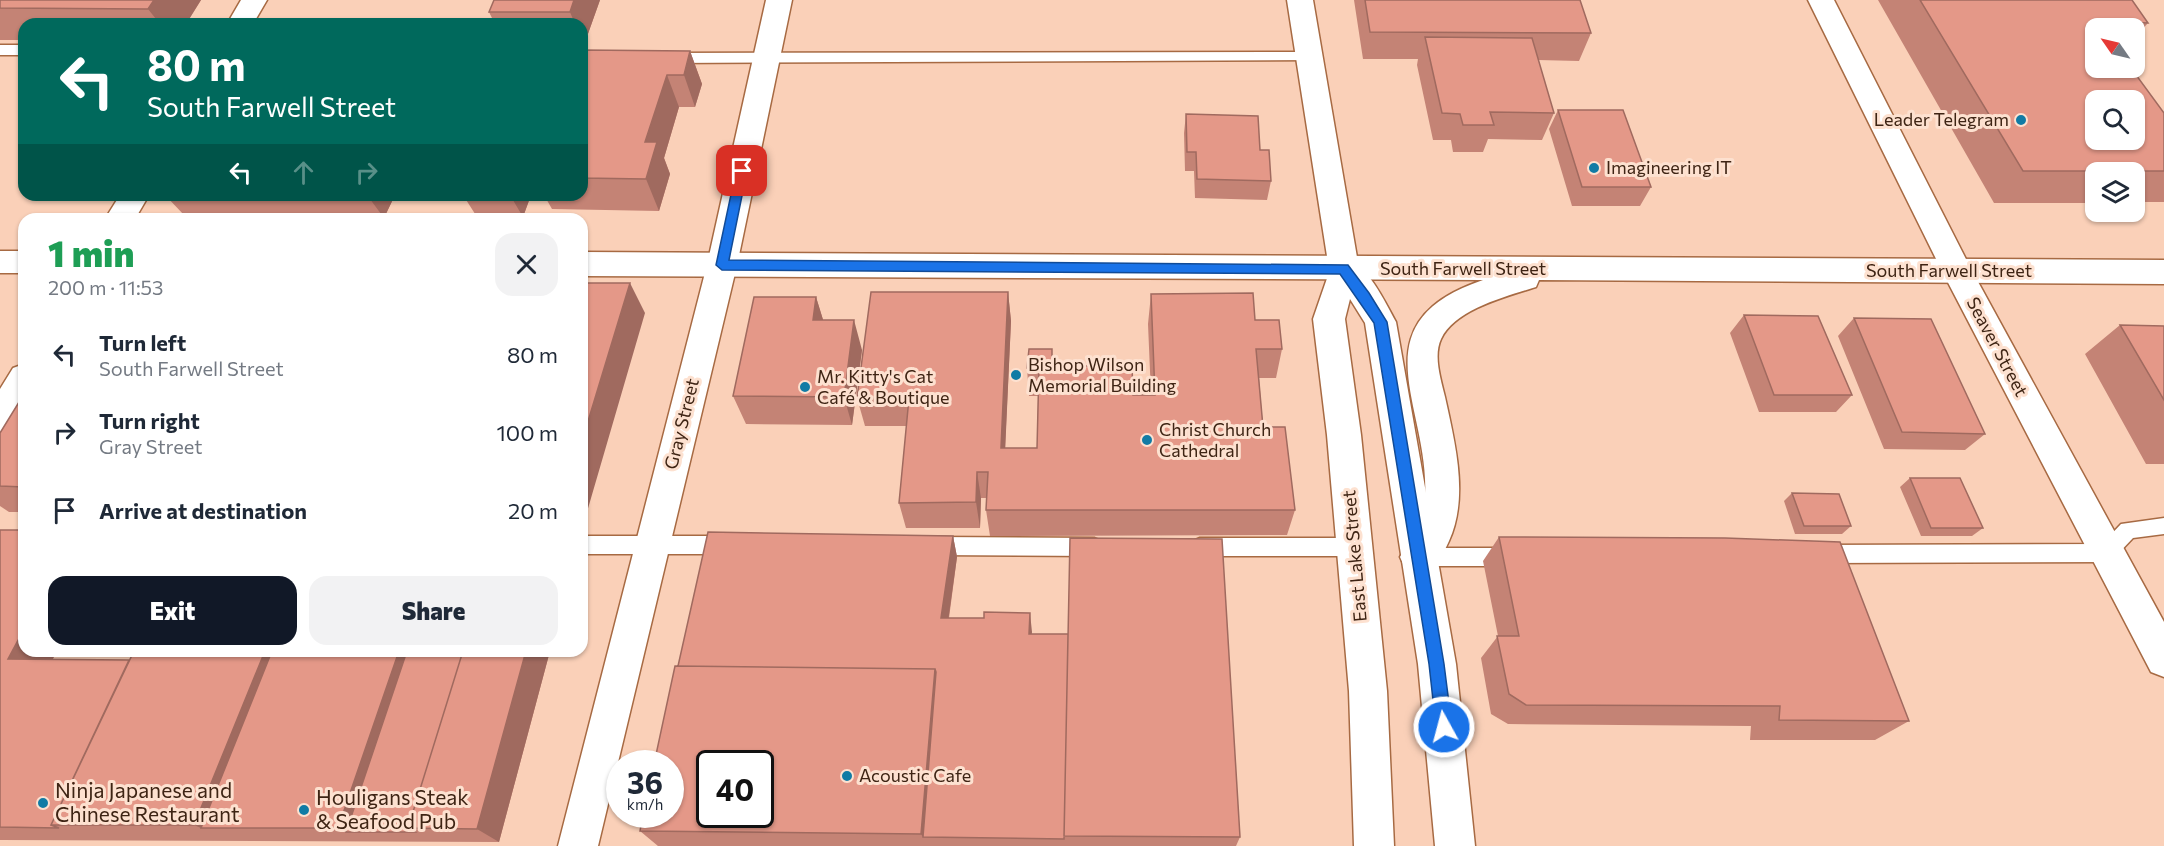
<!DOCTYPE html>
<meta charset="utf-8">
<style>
body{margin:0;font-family:Commissioner,sans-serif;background:#f2f2f3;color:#1f2937;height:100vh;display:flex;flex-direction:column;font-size:22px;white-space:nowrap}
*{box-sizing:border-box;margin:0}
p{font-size:20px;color:#747a83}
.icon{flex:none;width:33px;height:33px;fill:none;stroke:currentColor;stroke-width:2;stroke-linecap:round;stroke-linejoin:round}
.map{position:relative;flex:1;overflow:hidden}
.details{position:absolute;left:18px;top:213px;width:570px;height:444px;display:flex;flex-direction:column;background:#fff;border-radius:18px;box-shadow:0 2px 4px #0004}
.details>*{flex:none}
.hud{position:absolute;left:18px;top:18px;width:570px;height:183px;border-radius:18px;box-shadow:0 2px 4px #0004;background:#00695c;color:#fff;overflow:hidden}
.needle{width:39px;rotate:304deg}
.tools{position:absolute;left:2085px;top:18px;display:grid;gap:12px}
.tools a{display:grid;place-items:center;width:60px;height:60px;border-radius:12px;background:#fff;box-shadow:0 2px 4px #0004;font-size:30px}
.speed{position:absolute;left:606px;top:750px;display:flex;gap:12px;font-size:30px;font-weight:700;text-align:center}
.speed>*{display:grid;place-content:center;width:78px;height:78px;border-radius:50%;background:#fff;box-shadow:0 2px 4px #0004;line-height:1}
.speed small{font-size:15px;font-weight:400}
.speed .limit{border:3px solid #111;border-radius:9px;background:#fff;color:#111}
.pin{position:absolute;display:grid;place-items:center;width:51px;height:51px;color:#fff;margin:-26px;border-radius:12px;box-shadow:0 3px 9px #0006}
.me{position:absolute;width:66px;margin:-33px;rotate:353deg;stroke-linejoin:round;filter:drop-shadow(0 0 4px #0008)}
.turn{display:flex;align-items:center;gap:21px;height:126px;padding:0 30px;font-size:27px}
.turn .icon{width:78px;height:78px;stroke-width:2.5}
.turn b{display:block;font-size:42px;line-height:51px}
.lanes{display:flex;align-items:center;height:57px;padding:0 30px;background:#0003;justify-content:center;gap:30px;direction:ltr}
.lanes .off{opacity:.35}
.round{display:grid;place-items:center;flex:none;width:63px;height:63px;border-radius:18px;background:#f2f2f3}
.head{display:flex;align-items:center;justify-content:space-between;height:102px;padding:0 30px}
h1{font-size:36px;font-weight:800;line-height:45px;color:#1e9e55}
.button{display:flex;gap:12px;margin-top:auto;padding:12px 30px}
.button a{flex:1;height:69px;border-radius:18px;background:#111827;color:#fff;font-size:24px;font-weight:800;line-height:69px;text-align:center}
.button a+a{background:#f2f2f3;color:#1f2937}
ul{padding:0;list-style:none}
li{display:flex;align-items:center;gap:18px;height:78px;padding:0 30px}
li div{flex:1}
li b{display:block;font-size:22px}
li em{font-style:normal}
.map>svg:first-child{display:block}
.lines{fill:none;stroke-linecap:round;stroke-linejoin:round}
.service-casing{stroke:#a76a43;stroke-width:3}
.minor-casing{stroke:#a76a43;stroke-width:3}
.tertiary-casing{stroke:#a76a43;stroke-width:3}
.secondary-casing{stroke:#a76a43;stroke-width:3}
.service{fill:#fff;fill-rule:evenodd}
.minor{fill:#fff;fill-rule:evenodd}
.tertiary{fill:#fff;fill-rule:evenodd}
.secondary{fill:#fff;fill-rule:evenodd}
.wall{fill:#c48375}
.shaded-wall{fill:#a06a5f}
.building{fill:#e49888;stroke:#a06a5f;stroke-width:1.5;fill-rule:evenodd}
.route{fill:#1a73e8;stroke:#114b97;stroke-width:1.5}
.poi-dot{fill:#117ba5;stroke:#fde1d0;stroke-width:2}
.labels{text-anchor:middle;stroke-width:6;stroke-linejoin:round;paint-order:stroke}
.poi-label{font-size:18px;fill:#3e2414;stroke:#fde1d0;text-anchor:start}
.street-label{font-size:18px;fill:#3e2414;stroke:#fde1d0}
.near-poi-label{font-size:21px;fill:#3e2414;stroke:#fde1d0;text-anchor:start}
</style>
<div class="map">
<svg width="2164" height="846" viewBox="0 0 2164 846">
<rect width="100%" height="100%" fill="#fad0b8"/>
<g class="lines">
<defs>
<path id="service" d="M0,45H24V55H0Z
M1309,52L1316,57L1314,60L669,63L662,58L669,53Z
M2164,518V534L2133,538L2113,559L2106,562L1822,563L1815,560L1812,554L1815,548L1822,545L2102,544L2121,524Z
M582,536H728L735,539L738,545L735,551L728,554H582Z
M933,537L1094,538L1101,541L1104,547L1101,553L1094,556L933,555L926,552L923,546L926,540Z
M1200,538H1354L1361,541L1364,547L1361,553L1354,556H1200L1193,553L1190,547L1193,541Z
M1418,548H1509L1516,551L1519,557L1516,563L1509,566H1418L1411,563L1408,557L1411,551Z"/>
<path id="minor" d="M766,0H792L737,265L598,846H558L707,265Z
M1287,0H1313L1359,269L1355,277L1344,281L1333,277L1329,269Z
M1808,0H1834L1971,269L2164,622V677L2151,672L1942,271Z"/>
<path id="tertiary" d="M241,0H267L253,24H227Z
M120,195H149L135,219H105Z
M1344,257C1368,265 1384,300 1396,322L1456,664L1475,846H1435L1418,664L1365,323L1350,299L1345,319L1361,435L1387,691L1394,846H1354L1349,691L1327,435L1313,319L1333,261Z
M24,364V406L12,428L0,432V389L13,368Z"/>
<path id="secondary" d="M0,251H24V273H0Z
M582,252L2164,260V284L1539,280L1536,287C1508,296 1455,309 1441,339C1433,356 1441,380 1445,397C1455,443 1469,497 1449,541C1442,557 1434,567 1418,573L1405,568L1400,557C1407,543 1419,533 1422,518C1444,420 1344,327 1483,280L582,276Z"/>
</defs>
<use href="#service" class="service-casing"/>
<use href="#minor" class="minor-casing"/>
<use href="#tertiary" class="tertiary-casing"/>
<use href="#secondary" class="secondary-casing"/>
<use href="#service" class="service"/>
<use href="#minor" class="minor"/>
<use href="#tertiary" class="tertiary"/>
<use href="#secondary" class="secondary"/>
</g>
<path class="wall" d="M0,0H201L186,24H24V40H0Z
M600,0L584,45H582V24H495L489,12Z
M1354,0H1580L1591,33L1579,61L1538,60L1554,113L1542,140L1488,139L1483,152H1453L1451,140H1433L1417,65L1418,59H1363Z
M1878,0H2132L2148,23L2134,38V28H2096L2164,113V202H2134V172H2096V203H1994Z
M582,50L690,51L702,84L695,107H679L664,158L670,174L659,211L552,209L544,195H582Z
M1558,110L1651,187L1640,206H1572L1549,129Z
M1186,114L1260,150L1271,181L1267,200L1195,198L1194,171H1185L1184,133Z
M165,195H395L384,218L184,215Z
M463,195H531L523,217H477Z
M1008,292L1011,321L1005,448H1037L1038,396H1029L1027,368L1053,366L1133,395H1151L1148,324L1151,294L1255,320L1282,349L1276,378H1259L1263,427L1295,510L1287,535L990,536L986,510L987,498H981L980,528H906L899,503L907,426H865L857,398Z
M816,297L823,320L862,350L852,425L746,424L733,396Z
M1744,315L1852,395L1836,412H1759L1730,333Z
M1854,318L1985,434L1965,450L1884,449L1838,336Z
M2120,325L2164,326V464H2146L2085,354Z
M24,394V512H9L0,506V433Z
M1910,478L1983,528L1972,536H1921L1900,487Z
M1792,493L1851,526L1842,534H1795L1784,501Z
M0,530L53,660H129L134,651H550L499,842L0,840Z
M953,536L957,557L949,618H984L1030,613L1031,634L1240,837L1236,846H658L640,831L678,666Z
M1499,537L1909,721L1875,740H1750L1751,726L1508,724L1491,714L1481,658L1498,636L1483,561Z"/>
<path class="shaded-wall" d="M154,0H201L186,24H160L148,9Z
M574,0H600L584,45L582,40V24H575L570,12Z
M690,51L702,84L695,107L684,75Z
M667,75L679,107L664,158L670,174L659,211L646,179L645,142Z
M367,195H395L384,218Z
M510,195H531L523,217Z
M630,283L645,313L582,529V441Z
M1008,292L1011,321L1004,475L1001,448Z
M816,297L825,326L813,320Z
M854,320L862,350L852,425L844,397Z
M977,472L981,498L980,528L976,502Z
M953,536L957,557L946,636L941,618Z
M1030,613L1032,632L1030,652L1029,634Z
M24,629V651H57L44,677L8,659Z
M265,651H306L201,828L194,825Z
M399,651H428L346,832L338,828Z
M526,651H550L499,842L477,829Z
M935,669L941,690L923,837L921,834Z"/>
<path class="building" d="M0,0H154L148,9L0,8Z
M494,0H574L570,12H489Z
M1365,0H1580L1591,33L1370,32Z
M1920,0H2132L2148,23L2097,21L2103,28H2096V68H2131L2164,113V171H2023ZM2096,100H2134V140H2096Z
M1425,37L1532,38L1554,113L1490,112L1494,125H1463L1460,114L1442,113Z
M582,50L690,51L684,75H667L645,142H657L646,179L582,178Z
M1558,110H1623L1651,187H1582Z
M1186,114L1258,116L1260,150H1269L1271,181L1197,179L1196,152H1187Z
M582,283H630L582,441Z
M871,292H1008L1001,448H1037L1039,368H1027L1029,349H1052V366H1132L1133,395H1155L1151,294L1253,293L1255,320H1279L1282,349H1256L1263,427H1285L1295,510H986L988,472H977L976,502L899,503L909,398H857Z
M754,297H816L813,320H854L844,397L733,396Z
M1744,315L1818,316L1852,395H1774Z
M1854,318L1931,319L1985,434L1902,432Z
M2120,325L2164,326V400Z
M24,394V487L0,486V433Z
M1910,478H1960L1983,528H1931Z
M1792,493L1839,494L1851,526H1804Z
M0,530H24V629L8,659L129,660L51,825L59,828L0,827Z
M708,532L953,536L941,618H984V612L1030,613L1029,634H1068L1064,839L923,837L936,672L935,669L678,666Z
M1499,537L1725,538L1840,542L1909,721L1779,720L1780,706L1526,705L1509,694L1497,636H1519Z
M1070,538L1222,539L1240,837L1064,836Z
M134,651H265L194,825H51Z
M272,651H399L338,828H201Z
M407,651H463L408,828L415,832H346Z
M463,651H526L477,829L408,828Z
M675,666L935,669L921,834L640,831L643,814H670V764H654ZM710,764H760V814H710Z"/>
<path class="route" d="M742,167L747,171L729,260L1348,265L1369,293L1387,322L1444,664L1452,727L1450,733L1444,735L1438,733L1436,727L1429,664L1374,323L1340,274L722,270L716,265L736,171Z"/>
<g class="poi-dot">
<circle cx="2021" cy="120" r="6"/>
<circle cx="1594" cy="168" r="6"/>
<circle cx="1016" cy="375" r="6"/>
<circle cx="805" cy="387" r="6"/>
<circle cx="1147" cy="440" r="6"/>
<circle cx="847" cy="776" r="6"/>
<circle cx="43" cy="803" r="6"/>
<circle cx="304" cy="810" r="6"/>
</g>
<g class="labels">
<g class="poi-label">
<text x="2009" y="126" text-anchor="end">Leader Telegram</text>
<text x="1606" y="174">Imagineering IT</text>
<text x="1028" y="371">Bishop Wilson<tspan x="1028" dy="21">Memorial Building</tspan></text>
<text x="817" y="383">Mr. Kitty's Cat<tspan x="817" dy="21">Café &amp; Boutique</tspan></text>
<text x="1159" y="436">Christ Church<tspan x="1159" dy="21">Cathedral</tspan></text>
<text x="859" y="782">Acoustic Cafe</text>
</g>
<g class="street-label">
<text x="1463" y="275">South Farwell Street</text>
<text x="1949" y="277">South Farwell Street</text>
<text transform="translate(1997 347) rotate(62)" y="6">Seaver Street</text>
<text transform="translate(682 424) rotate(-76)" y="6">Gray Street</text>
<text transform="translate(1355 556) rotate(-95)" y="6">East Lake Street</text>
</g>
<g class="near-poi-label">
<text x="55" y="798">Ninja Japanese and<tspan x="55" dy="24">Chinese Restaurant</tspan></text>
<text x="316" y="805">Houligans Steak<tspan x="316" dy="24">&amp; Seafood Pub</tspan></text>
</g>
</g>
</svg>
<div class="tools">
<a><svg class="needle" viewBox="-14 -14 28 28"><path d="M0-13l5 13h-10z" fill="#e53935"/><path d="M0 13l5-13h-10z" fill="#747a83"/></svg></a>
<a><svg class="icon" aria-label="search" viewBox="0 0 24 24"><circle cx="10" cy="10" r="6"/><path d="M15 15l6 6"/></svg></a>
<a><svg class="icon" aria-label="layers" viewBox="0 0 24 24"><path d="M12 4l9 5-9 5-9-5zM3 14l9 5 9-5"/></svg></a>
</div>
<div class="speed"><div>36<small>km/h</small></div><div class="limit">40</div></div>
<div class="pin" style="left:742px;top:171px;background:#d93025"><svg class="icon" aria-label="arrive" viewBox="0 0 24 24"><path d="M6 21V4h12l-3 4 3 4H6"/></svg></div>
<svg class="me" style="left:1444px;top:727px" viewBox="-20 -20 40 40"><circle r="17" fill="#1a73e8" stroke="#fff" stroke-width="3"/><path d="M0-11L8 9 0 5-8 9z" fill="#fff"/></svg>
<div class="hud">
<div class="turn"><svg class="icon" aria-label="left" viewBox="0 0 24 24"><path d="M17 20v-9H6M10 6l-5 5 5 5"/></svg><div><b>80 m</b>South Farwell Street</div></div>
<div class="lanes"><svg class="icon" aria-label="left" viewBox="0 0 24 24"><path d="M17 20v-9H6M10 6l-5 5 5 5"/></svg><svg class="icon off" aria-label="ahead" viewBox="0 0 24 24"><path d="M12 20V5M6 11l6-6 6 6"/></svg><svg class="icon off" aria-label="right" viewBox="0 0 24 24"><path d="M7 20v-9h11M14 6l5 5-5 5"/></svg></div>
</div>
<section class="details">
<div class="head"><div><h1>1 min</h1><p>200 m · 11:53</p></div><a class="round"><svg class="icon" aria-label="close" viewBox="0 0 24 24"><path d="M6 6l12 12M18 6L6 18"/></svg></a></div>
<ul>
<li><svg class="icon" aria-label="left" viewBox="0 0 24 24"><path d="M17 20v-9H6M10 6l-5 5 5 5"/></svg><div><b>Turn left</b><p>South Farwell Street</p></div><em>80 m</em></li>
<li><svg class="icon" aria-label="right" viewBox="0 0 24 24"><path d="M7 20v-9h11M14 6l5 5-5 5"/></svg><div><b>Turn right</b><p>Gray Street</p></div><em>100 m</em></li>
<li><svg class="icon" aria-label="arrive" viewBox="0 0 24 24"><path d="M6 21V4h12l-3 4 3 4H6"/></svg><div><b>Arrive at destination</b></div><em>20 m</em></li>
</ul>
<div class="button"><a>Exit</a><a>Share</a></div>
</section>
</div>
